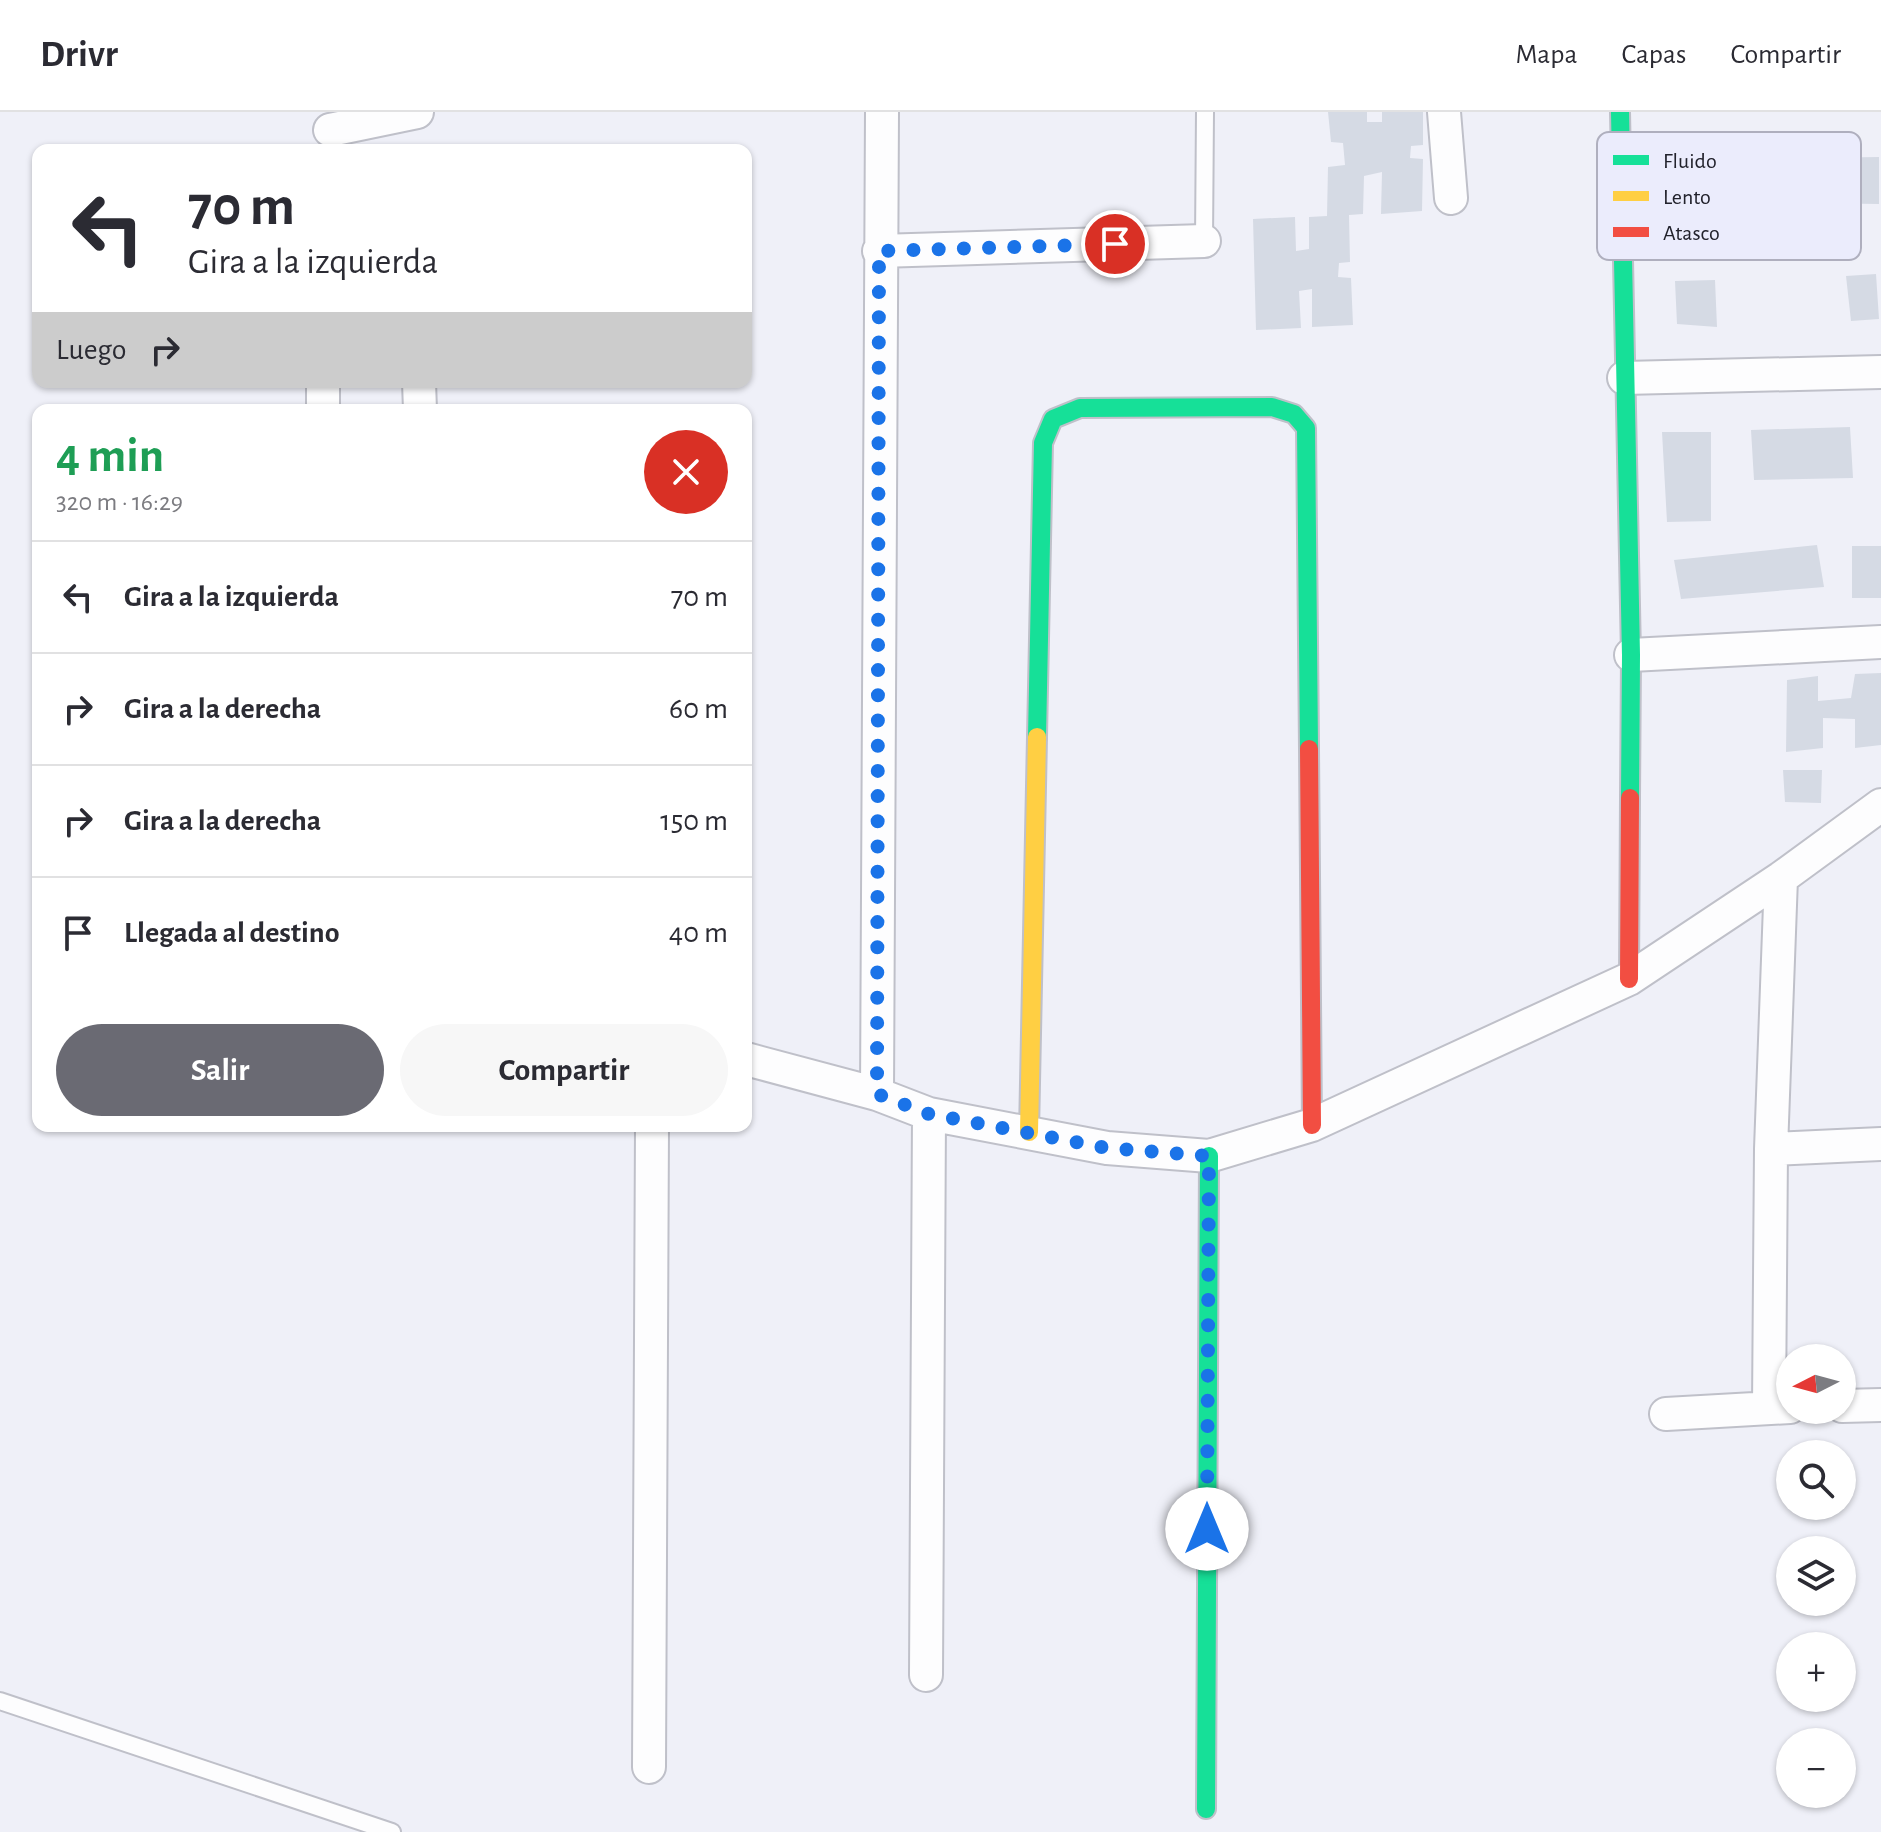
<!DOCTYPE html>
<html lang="es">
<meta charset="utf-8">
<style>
body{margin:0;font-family:"Alegreya Sans",sans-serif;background:#f7f7f7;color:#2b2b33;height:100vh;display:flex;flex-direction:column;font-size:30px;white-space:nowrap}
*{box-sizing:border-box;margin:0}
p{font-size:26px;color:#7c7c81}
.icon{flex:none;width:44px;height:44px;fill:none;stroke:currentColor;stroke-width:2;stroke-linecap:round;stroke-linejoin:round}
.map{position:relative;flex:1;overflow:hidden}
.drawer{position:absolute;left:32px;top:292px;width:720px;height:728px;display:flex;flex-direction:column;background:#fff;border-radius:16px;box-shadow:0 2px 6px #0004}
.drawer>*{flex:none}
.hud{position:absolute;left:32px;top:32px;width:720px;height:244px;border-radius:16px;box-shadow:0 2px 6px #0004;background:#fff;color:#2b2b33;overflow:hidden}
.needle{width:52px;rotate:264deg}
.buttons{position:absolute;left:1776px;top:1232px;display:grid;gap:16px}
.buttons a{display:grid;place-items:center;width:80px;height:80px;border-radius:50%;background:#fff;box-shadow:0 2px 6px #0004;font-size:40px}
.pin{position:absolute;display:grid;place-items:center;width:68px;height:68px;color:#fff;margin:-34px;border:4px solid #fff;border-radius:50%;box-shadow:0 2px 8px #0007}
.me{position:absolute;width:88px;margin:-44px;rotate:0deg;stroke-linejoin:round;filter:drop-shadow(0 0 6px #0008)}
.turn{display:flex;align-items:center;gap:28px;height:168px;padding:0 24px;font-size:36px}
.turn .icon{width:104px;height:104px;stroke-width:2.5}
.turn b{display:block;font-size:56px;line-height:68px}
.then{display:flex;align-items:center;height:76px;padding:0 24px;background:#0003;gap:16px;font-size:30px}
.round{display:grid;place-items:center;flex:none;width:84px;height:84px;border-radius:42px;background:#f7f7f7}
.overview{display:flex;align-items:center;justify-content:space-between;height:136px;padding:0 24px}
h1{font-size:48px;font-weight:600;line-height:60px;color:#1e9e55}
.action{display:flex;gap:16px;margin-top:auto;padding:16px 24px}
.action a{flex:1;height:92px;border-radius:48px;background:#6a6a73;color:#fff;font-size:32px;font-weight:600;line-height:92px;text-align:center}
.action a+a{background:#f7f7f7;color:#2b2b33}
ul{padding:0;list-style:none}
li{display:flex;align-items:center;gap:24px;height:112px;padding:0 24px;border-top:2px solid #e1e1e2}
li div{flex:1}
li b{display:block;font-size:30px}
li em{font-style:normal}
header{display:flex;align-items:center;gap:48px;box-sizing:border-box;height:112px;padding:0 40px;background:#fff;border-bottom:2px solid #e1e1e2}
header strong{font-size:38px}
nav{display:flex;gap:44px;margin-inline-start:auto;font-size:28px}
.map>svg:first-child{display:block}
.building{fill:#d5dae4}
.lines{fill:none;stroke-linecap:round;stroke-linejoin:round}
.lane-casing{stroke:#bfc0c9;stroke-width:20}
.street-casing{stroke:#bfc0c9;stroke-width:36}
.fast-casing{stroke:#bfc0c9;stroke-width:22}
.slow-casing{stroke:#bfc0c9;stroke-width:22}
.jam-casing{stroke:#bfc0c9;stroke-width:22}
.lane{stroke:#fdfdfe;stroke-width:16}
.street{stroke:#fdfdfe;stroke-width:32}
.fast{stroke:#16e098;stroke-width:18}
.slow{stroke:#ffcf43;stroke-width:18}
.jam{stroke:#f24e42;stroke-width:18}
.route{stroke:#1a73e8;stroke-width:14;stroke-dasharray:0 25.2}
.key{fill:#ebecfc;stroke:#afafbe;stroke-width:2}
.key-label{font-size:22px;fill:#22222c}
</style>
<header>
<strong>Drivr</strong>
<nav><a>Mapa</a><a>Capas</a><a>Compartir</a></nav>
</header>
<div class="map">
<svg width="1881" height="1720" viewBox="0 0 1881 1720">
<rect width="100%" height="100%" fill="#eff0f8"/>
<path class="building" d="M1328,0H1367V10H1382V0H1423V33L1411,34L1410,46L1423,47L1422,99L1381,102L1382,60L1364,64L1363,102L1349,103L1350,150L1339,151L1338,165L1351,166L1353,213L1312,215V177L1299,179L1301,216L1256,218L1253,107L1295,105L1296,139L1309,137V105L1327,104L1328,55L1345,53L1343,31L1331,30Z
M1879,45V92L1809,91V46Z
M1876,162L1879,207L1851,209L1846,164Z
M1715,168L1717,215L1677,212L1675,169Z
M1850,315L1853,366L1754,368L1751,318Z
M1662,320H1711V409L1667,410Z
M1817,433L1824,475L1681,487L1674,448Z
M1852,434H1881V486H1852Z
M1881,561V633L1855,636V607L1823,606V636L1786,640L1787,568L1818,564V589L1851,586L1855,562Z
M1783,658H1822L1821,691L1785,690Z"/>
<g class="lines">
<defs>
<path id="lane" d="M1204,129L1205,0
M0,1589L392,1720"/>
<path id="street" d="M1444,0L1451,86
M330,18L417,0
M879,139L1204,129
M1624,266L1881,260
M419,270L420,298
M323,298V270
M1631,543L1881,530
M746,947L877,982L929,1002L1107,1036L1209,1044L1312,1013L1629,867L1781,766L1881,693
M877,982L882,0
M1771,1037L1881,1032
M1842,1294L1881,1293
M1769,1295L1771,1037L1781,766
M1666,1302L1790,1295
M926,1563L929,1002
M649,1655L652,1014"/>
<path id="fast" d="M1620,0L1631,543L1630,686
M1037,625L1043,331L1053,307L1080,296L1272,295L1294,302L1306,316L1309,637
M1206,1697L1209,1044"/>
<path id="slow" d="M1029,1020L1037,625"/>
<path id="jam" d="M1309,637L1312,1013
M1629,867L1630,686"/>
</defs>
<use href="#lane" class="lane-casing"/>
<use href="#street" class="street-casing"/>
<use href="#fast" class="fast-casing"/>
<use href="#slow" class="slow-casing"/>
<use href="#jam" class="jam-casing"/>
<use href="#lane" class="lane"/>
<use href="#street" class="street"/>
<use href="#fast" class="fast"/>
<use href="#slow" class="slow"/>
<use href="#jam" class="jam"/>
</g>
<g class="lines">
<path class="route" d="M1115,132L879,139L877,982L929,1002L1107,1036L1209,1044L1207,1417"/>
</g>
<rect x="1597" y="20" width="264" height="128" rx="12" class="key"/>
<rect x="1613" y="43" width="36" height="10" fill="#16e098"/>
<rect x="1613" y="79" width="36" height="10" fill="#ffcf43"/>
<rect x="1613" y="115" width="36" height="10" fill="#f24e42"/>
<g class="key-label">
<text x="1663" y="56">Fluido</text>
<text x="1663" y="92">Lento</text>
<text x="1663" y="128">Atasco</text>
</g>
</svg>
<div class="buttons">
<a><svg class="needle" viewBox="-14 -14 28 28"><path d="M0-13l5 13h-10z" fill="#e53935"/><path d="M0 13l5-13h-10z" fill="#7c7c81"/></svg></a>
<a><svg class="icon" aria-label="search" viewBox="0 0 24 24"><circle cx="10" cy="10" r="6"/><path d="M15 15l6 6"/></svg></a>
<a><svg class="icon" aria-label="layers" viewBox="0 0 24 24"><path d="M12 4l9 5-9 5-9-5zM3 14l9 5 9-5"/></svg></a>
<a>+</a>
<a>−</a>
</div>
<div class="pin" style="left:1115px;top:132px;background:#d93025"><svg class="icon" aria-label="arrive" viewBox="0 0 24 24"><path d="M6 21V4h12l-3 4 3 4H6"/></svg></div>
<svg class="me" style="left:1207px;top:1417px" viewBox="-20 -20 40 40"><circle r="19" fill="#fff"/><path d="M0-13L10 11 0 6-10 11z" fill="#1a73e8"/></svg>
<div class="hud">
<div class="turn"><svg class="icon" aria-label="left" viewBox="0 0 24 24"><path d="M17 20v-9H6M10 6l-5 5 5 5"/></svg><div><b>70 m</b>Gira a la izquierda</div></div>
<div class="then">Luego<svg class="icon" aria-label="right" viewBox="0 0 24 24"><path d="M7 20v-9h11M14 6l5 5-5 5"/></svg></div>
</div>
<section class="drawer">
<div class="overview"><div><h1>4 min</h1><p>320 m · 16:29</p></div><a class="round" style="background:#d93025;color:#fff"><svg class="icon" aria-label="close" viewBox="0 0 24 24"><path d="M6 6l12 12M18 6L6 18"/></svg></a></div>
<ul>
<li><svg class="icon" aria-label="left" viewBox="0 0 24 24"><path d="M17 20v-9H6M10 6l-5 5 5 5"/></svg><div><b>Gira a la izquierda</b></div><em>70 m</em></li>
<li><svg class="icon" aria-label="right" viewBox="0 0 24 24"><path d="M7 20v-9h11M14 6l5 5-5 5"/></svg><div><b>Gira a la derecha</b></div><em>60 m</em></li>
<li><svg class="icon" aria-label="right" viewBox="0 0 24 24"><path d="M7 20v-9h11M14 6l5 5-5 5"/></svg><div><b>Gira a la derecha</b></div><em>150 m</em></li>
<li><svg class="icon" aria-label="arrive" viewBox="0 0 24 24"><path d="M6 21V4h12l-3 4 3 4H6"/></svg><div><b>Llegada al destino</b></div><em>40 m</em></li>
</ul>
<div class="action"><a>Salir</a><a>Compartir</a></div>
</section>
</div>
